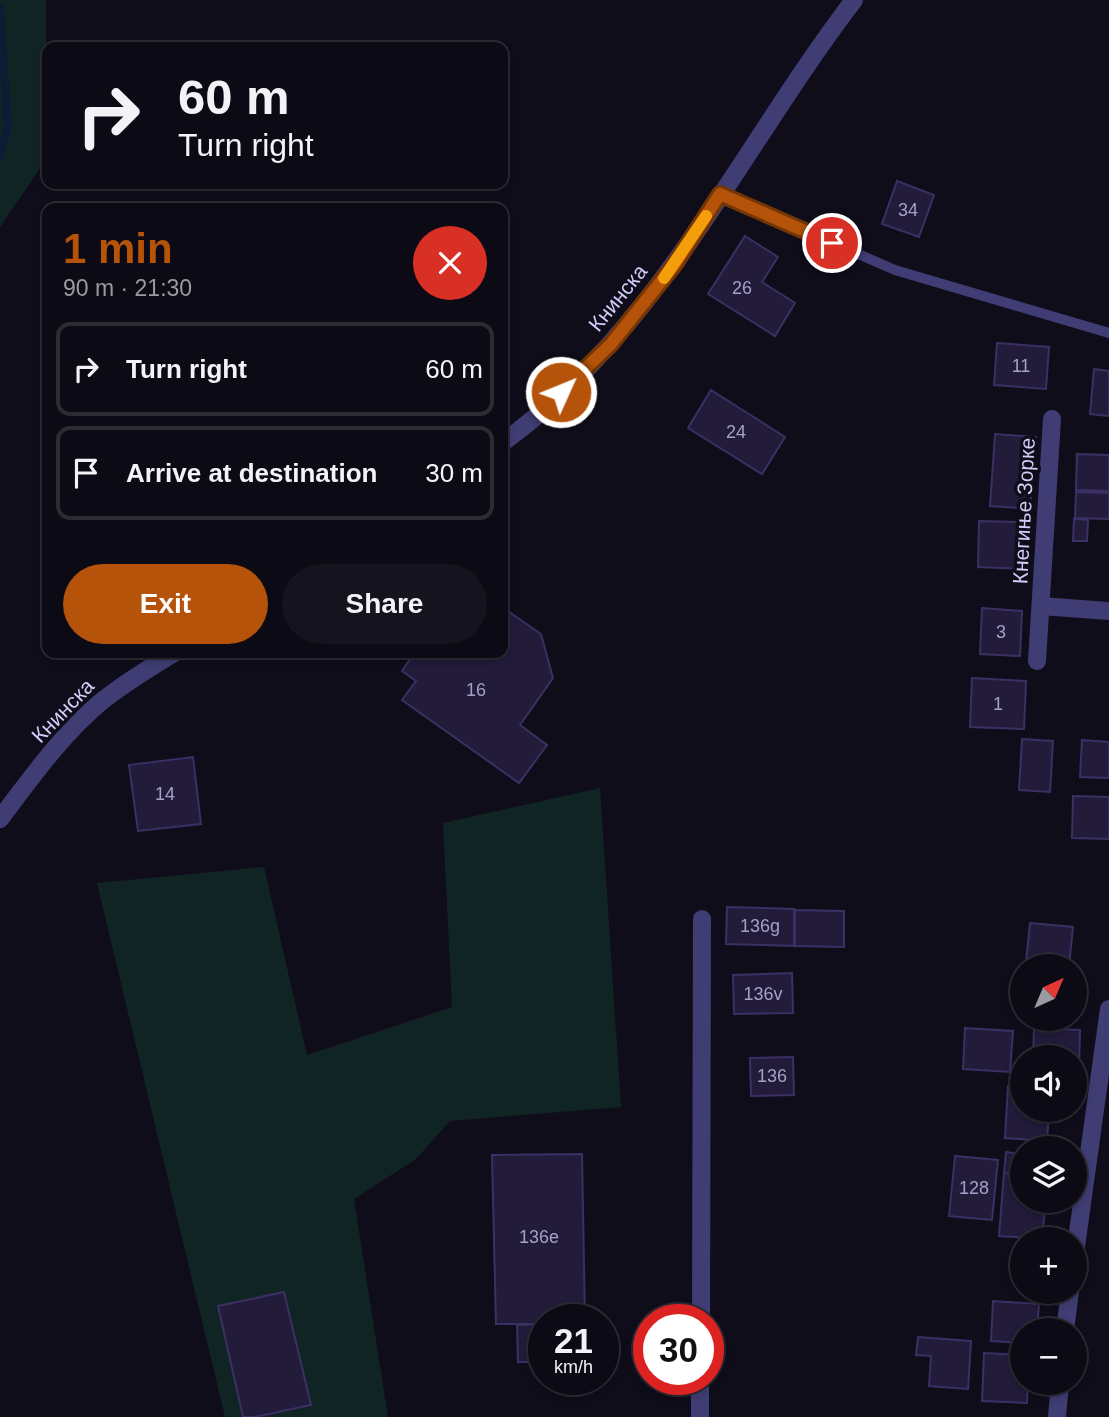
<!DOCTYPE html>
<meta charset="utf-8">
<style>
body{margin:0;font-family:Arial,sans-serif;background:#15131d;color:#f1f3f6;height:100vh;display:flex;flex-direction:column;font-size:26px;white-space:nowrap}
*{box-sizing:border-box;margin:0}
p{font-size:23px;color:#9a9aa0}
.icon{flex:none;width:38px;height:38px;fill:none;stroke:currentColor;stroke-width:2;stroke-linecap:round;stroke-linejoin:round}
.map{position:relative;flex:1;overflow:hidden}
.side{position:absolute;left:42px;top:203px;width:466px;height:455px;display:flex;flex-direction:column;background:#0c0a14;border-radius:14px;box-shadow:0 4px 10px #0003,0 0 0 2px #2c2b34}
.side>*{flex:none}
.guide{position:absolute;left:42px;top:42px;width:466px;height:147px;border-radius:14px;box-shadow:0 4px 10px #0003,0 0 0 2px #2c2b34;background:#0c0a14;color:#f1f3f6;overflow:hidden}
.needle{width:46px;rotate:44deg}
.tools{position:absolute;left:1010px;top:954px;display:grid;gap:14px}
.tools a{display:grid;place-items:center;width:77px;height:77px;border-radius:50%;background:#0c0a14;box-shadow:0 4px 10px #0003,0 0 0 2px #2c2b34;font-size:35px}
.speed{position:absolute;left:528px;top:1304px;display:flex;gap:14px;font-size:35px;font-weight:700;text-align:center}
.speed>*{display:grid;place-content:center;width:91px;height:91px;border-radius:50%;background:#0c0a14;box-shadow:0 4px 10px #0003,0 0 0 2px #2c2b34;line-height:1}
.speed small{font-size:18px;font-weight:400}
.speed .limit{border:10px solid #d22;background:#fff;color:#111}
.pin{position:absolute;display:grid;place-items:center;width:60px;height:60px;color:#fff;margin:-30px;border:4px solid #fff;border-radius:50%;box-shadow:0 2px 7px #0007}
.me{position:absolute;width:77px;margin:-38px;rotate:46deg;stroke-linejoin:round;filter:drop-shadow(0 0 5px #0008)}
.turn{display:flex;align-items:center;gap:24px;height:147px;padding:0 21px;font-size:32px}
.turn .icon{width:91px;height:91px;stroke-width:2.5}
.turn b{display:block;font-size:49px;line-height:60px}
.round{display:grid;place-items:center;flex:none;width:74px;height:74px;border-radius:37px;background:#15131d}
.headline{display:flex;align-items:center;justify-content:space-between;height:119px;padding:0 21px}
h1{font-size:42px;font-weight:700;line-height:52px;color:#b45309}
.action{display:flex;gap:14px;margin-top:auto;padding:14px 21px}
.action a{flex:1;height:80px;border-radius:42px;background:#b45309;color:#fff;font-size:28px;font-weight:700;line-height:80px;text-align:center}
.action a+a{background:#15131d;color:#f1f3f6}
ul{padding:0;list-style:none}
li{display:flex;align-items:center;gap:21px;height:94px;margin:0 14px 10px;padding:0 7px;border:4px solid #2c2b34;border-radius:14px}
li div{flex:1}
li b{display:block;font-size:26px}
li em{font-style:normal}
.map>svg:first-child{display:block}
.green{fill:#112424}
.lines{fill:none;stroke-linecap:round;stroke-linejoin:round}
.stream{stroke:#0d1b34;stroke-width:8}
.building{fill:#221b3a;stroke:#3b3063;stroke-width:2}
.lane{stroke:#403d75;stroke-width:10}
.street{stroke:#403d75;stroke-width:18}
.route-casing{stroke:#753606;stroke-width:18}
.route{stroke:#b45309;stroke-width:12}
.slow{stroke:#f59e0b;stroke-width:12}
.labels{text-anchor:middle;stroke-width:7;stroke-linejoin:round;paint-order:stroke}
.number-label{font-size:18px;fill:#a6a0c9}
.street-label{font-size:21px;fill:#d2ccf9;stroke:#100d1b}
</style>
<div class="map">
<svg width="1109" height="1417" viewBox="0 0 1109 1417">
<rect width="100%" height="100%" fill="#100d1b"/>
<path class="green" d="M0,0H46L47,158L0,227Z
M600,788L621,1107L450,1121L416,1159L354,1199L388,1417H225L97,883L264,867L307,1055L452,1007L443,823Z"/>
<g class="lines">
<path class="stream" d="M0,9L8,127L0,156"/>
</g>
<path class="building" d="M897,181L934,195L919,237L882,224Z
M745,236L778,257L762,282L795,303L775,336L708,294Z
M997,343L1049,347L1046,389L994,385Z
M1094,369L1109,371V416L1090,414Z
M711,390L785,437L762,474L688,428Z
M995,434L1036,437L1030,509L990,506Z
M1077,454L1109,455V491L1076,490Z
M1076,492L1109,493V519L1075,518Z
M1074,519L1088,520L1087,541H1073Z
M979,521L1023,522L1022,569L978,567Z
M502,607L541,634L553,678L520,725L547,745L519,783L402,700L416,681L402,671L412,656L408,653H502Z
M982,608L1022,611L1020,656L980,654Z
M972,678L1026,681L1024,729L970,727Z
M1022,739L1053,741L1050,792L1019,790Z
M1082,740L1109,742V778L1080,777Z
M193,757L201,824L138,831L129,765Z
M1073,796L1109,797V839L1072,838Z
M727,907L794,909V946L726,944Z
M795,910L844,911V947L795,946Z
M1030,923L1073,927L1069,966L1026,962Z
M792,973L793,1013L734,1014L733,975Z
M1024,1018H1069V1025L1024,1021Z
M965,1028L1013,1031L1010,1072L963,1069Z
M1034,1028L1080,1030L1079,1069H1074V1057H1033Z
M793,1057L794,1095L751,1096L750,1058Z
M1008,1086L1022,1087V1110H1049L1047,1141L1005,1138Z
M1006,1152L1022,1154V1175L1004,1173Z
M582,1154L585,1320H544V1324H496L492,1155Z
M955,1156L998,1160L992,1220L949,1216Z
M1004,1173L1022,1175V1200H1046L1042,1239L999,1236Z
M284,1292L311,1405L255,1417H243L218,1306Z
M993,1301L1039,1304L1037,1330H1022V1343L991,1341Z
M544,1324V1362H518L517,1325Z
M918,1337L971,1341L968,1389L929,1386L931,1356L916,1355Z
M984,1353L1022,1355V1382H1028L1027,1403L982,1401Z"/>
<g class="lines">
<path class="lane" d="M720,194L895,270L1109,333"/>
<path class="street" d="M502,443C658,331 740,149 854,0
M1041,606L1109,611
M1037,661L1052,419
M0,819C31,778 63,733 102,701C125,683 149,668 174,653
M1074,1261L1109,1009
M701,1320L702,919
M1065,1330L1070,1292
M700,1417V1379
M1057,1417L1060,1382"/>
</g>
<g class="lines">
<defs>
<path id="route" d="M561,392L611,344L675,264L720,194L832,243"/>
</defs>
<use href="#route" class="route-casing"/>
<use href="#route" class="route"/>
<path class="slow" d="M664,278L706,216"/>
</g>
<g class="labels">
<g class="number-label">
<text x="908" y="216">34</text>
<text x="742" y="294">26</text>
<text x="1021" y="372">11</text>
<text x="736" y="438">24</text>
<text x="1001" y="638">3</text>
<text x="476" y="696">16</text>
<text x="998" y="710">1</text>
<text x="165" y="800">14</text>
<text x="760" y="932">136g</text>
<text x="763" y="1000">136v</text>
<text x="772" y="1082">136</text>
<text x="974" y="1194">128</text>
<text x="539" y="1243">136e</text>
</g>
<g class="street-label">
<text transform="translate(618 298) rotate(-51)" y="7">Книнска</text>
<text transform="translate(1024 511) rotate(-87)" y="7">Кнегиње Зорке</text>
<text transform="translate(63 711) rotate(-46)" y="7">Книнска</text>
</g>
</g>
</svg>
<div class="tools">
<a><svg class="needle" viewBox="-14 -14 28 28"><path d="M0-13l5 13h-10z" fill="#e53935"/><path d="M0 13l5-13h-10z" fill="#9a9aa0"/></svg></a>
<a><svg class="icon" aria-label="sound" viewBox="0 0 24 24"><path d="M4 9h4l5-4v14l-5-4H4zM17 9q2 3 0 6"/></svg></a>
<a><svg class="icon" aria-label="layers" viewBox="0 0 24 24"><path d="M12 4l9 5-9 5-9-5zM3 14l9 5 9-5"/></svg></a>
<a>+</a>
<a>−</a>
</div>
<div class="speed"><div>21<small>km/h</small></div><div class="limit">30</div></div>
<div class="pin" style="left:832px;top:243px;background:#d93025"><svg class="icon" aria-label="arrive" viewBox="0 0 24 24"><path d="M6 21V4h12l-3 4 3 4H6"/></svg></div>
<svg class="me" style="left:561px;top:392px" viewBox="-20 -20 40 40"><circle r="17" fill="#b45309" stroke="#fff" stroke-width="3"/><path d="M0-11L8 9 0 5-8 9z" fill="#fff"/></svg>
<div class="guide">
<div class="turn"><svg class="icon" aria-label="right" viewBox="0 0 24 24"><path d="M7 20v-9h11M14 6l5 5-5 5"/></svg><div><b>60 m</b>Turn right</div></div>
</div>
<section class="side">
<div class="headline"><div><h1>1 min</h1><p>90 m · 21:30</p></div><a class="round" style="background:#d93025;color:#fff"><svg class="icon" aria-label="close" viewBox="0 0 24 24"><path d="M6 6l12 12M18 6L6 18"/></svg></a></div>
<ul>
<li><svg class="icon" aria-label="right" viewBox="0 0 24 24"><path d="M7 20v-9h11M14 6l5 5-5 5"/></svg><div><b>Turn right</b></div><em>60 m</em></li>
<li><svg class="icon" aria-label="arrive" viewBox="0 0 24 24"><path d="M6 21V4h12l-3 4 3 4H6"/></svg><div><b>Arrive at destination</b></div><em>30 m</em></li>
</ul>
<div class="action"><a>Exit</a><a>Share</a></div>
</section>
</div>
